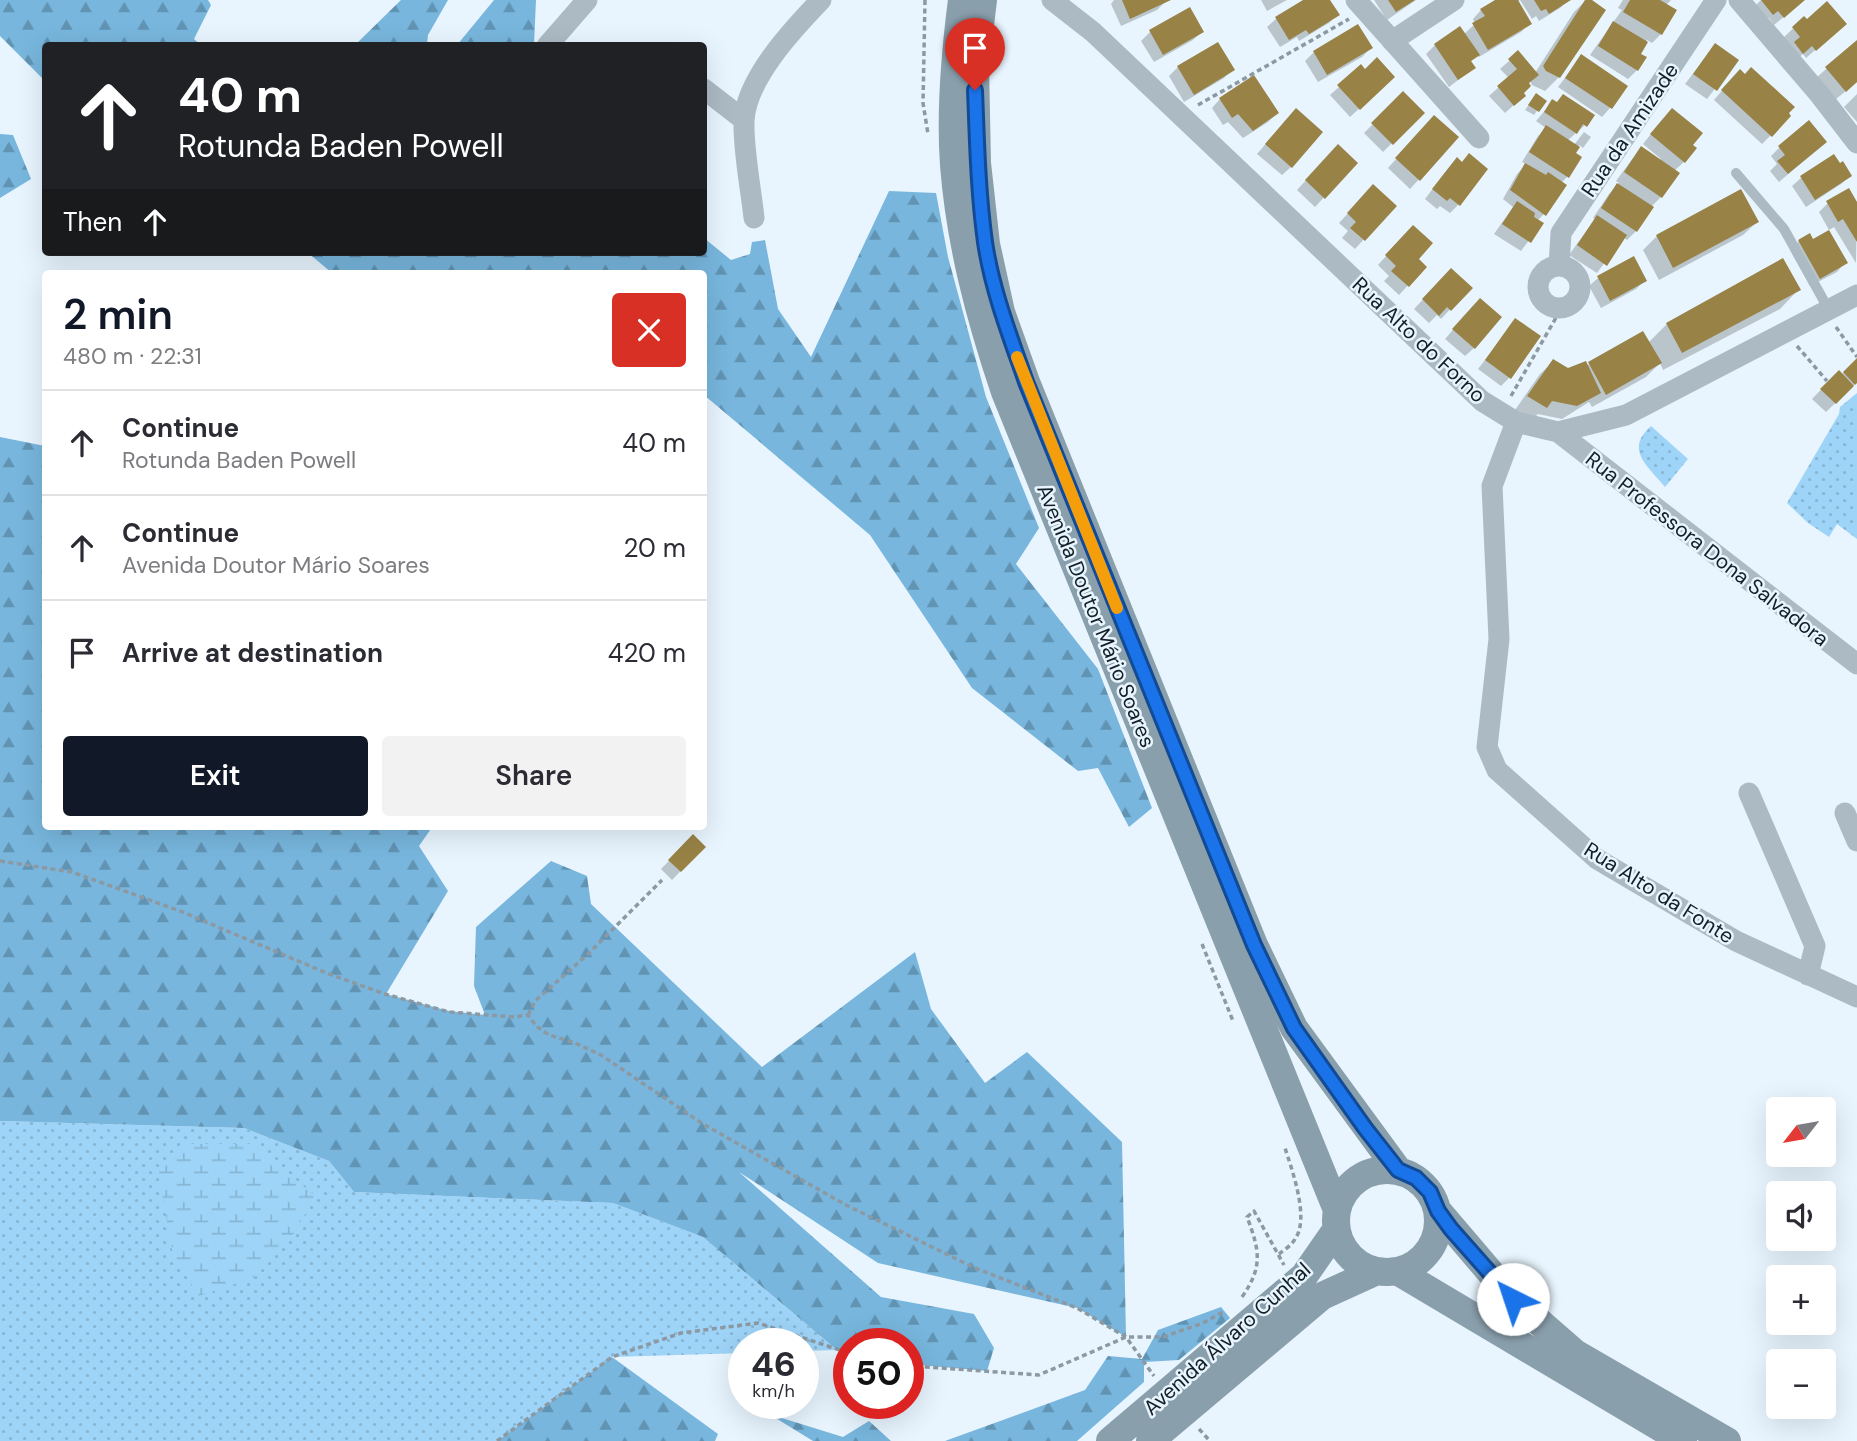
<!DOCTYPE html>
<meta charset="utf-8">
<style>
body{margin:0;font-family:"DM Sans",sans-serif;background:#f2f2f3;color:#2b2b33;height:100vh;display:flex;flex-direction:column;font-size:26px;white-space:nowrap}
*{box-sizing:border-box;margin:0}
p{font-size:23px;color:#7c7c81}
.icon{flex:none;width:38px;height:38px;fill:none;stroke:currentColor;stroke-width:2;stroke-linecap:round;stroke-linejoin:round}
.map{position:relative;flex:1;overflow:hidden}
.sheet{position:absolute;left:42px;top:270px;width:665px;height:560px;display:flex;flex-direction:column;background:#fff;border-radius:7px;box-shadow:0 7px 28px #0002}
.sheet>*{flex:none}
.top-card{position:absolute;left:42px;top:42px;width:665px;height:214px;border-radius:7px;box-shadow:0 7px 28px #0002;background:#202124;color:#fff;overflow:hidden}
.needle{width:46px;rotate:239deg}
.fabs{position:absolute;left:1766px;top:1097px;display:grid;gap:14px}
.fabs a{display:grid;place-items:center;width:70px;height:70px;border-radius:7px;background:#fff;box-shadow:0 7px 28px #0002;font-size:35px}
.speed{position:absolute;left:728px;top:1328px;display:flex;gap:14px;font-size:35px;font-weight:700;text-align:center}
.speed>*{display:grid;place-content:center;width:91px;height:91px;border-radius:50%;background:#fff;box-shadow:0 7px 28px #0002;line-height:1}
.speed small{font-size:18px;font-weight:400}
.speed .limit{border:10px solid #d22;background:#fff;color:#111}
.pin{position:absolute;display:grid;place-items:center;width:60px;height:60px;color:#fff;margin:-72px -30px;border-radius:50% 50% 50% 0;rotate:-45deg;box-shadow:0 0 7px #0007}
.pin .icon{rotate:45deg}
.me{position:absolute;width:77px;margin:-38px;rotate:319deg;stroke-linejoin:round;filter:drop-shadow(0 0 5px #0008)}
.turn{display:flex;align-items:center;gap:24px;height:147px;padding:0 21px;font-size:32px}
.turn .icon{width:91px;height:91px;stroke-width:2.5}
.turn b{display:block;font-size:49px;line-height:60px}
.then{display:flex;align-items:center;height:66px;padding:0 21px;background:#0003;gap:14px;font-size:26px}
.round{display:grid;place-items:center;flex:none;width:74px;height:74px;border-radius:7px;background:#f2f2f3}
.head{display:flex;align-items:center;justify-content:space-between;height:119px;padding:0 21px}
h1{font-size:42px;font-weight:600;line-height:52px;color:#111827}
.primary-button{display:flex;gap:14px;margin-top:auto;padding:14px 21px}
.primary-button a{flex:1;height:80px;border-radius:7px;background:#111827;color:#fff;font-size:28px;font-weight:600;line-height:80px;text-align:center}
.primary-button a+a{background:#f2f2f3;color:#2b2b33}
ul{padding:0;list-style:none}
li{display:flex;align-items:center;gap:21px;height:105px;padding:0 21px;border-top:2px solid #e1e1e2}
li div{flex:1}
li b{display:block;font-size:26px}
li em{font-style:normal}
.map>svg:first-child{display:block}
.grass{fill:url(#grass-dots)}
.forest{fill:url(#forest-firs)}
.wetland{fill:url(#wetland-marsh)}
.shadow{fill:#0003}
.building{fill:#988245}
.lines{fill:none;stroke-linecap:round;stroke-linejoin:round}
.path{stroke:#8c99a2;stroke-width:3.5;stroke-dasharray:5 3.5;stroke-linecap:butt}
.service{stroke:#acbac4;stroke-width:10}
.minor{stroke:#acbac4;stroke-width:21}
.secondary{stroke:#8a9fac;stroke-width:28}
.route-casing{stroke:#114b97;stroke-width:18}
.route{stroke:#1a73e8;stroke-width:12}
.slow{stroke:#f59e0b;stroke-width:12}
.labels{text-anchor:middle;stroke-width:5;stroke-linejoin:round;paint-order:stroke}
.street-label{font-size:21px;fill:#121f26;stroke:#e8f5fe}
</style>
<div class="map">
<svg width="1857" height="1441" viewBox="0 0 1857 1441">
<defs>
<pattern id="grass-dots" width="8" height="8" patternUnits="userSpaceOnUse" patternTransform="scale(1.75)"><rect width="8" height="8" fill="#9ed4f8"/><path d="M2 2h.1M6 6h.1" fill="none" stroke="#87b6d4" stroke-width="1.8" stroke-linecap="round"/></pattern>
<pattern id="forest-firs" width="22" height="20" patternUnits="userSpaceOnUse" patternTransform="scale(1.75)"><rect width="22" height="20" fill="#78b6dd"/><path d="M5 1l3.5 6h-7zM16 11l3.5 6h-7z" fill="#6193b3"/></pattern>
<pattern id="wetland-marsh" width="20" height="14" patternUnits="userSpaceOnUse" patternTransform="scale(1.75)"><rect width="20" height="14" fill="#9ed4f8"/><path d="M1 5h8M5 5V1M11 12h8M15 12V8" fill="none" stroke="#87b6d4"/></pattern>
</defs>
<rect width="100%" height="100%" fill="#e8f5fe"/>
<path class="grass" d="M1857,393V539L1837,524L1829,537L1808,523L1787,503L1839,414L1840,407Z
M1651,426L1688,459L1665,487C1648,466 1624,450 1651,426Z
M0,1121L244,1128L329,1161L354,1192L613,1203L703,1237L837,1350L803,1351V1344H744V1353L612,1357L497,1441H0Z"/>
<path class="forest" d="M0,0H208L211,5L194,39L201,45L46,46L45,81L0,36Z
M401,0H448L428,35L427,45H355Z
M494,0H536L534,45H457Z
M0,134L13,135L31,179L0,198Z
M889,191L936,193L948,257L986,397L1039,528L1016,564L1098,669L1152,808L1129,827L1098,768L1078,771L972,688L870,535L704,395V273H332L307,252H704V238L731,260L750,254L752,242L765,240L778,309L811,357Z
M0,437L45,446L46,826H433L419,846L448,891L386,994L449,1011L485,1015L474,986L476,927L551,861L587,876L591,904L762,1067L915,952L931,1009L985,1083L1027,1052L1122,1142L1126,1337L1077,1308L878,1263L739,1172L881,1297L974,1314L994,1348L987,1371L908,1364V1344H849V1353L837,1350L703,1237L613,1203L354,1192L329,1161L244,1128L0,1121Z
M1221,1307L1230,1318L1179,1360L1144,1362V1382L1077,1441H945L1085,1390L1108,1356L1142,1359L1158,1330Z
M612,1357L718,1434L715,1441H497Z
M769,1414L843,1437L869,1421L891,1441H813Z"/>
<path class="wetland" d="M189,1144H250L316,1196L294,1233L255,1277L199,1296L173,1255L158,1170Z"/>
<path class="shadow" d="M1114,0H1166V1L1157,10L1121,26L1111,4Z
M1261,0H1287L1267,11Z
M1306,0H1328L1337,15L1329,23L1299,41L1297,37L1280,47L1267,27L1276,19Z
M1374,0H1416L1387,20Z
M1499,0H1568L1560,8L1539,21L1536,16L1532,19L1520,0L1517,2L1530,23L1521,32L1479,57L1477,55L1470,62L1474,68L1449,87L1426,54L1435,45L1464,34L1475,24L1473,19L1481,10Z
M1586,0H1589L1559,77L1545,91L1532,85L1530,81L1515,104L1505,113L1489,96L1509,78L1500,69L1518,53L1535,73L1574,12Z
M1623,0H1671L1666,5L1661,34L1652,43L1647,40L1638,54L1637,70L1628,79L1590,55L1622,10L1618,8Z
M1761,0H1804L1774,25L1769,18L1764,23L1752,9Z
M1804,18L1836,32L1806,58L1803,54L1794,61L1784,37Z
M1150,32H1202L1193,40L1154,62L1141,41Z
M1857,42V82L1836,99L1817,77Z
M1715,45L1737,60L1707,99L1685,84Z
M1371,48L1362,57L1318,82L1305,61L1314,52Z
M1581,57L1610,108L1602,117L1558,87Z
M1178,67L1232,70L1224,78L1184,102L1169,76Z
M1731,80L1771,135L1762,144L1714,100Z
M1384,86L1350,117L1330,95L1339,87Z
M1403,94L1422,113L1383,152L1364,133Z
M1857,94V122L1844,107Z
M1220,99L1277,113L1268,122L1243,138L1228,122L1223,125L1212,108Z
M1532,100L1544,101L1534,115L1525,110Z
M1553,101L1585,125L1567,141L1574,145L1584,132L1591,137L1583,148L1579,145L1574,154L1567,177L1561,183L1544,214L1537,221L1541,224L1521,251L1494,234L1513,207L1503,199L1517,174L1526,164L1522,162L1538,136L1546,128L1536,121Z
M1287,119L1291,167L1282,175L1257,154Z
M1663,119L1691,145L1684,162L1674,171L1661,197L1651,207L1636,231L1627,240L1623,237L1597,273L1569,255L1595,219L1593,218L1609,194L1619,183L1616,181L1633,158L1641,149L1659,161L1661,159L1643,144Z
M1426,126L1457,138L1410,189L1388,168Z
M1779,148L1816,150L1779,182L1770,171L1777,164L1771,156Z
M1329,155L1356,163L1315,207L1297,190Z
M1834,157L1850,176L1841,184L1806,207L1792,186L1801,178Z
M1448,169L1458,205L1450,213L1440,206L1437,209L1425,199Z
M1364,196L1394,206L1355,249L1342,238L1348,231L1339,223Z
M1828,203L1857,206L1856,263L1834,227L1829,230L1819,212Z
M1757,222L1743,235L1659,280L1643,250L1657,236Z
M1404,236L1416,259L1425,267L1399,295L1384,281L1389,276L1378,265Z
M1799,241H1812L1845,263L1837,272L1810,286L1790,250Z
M1451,270L1470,288L1441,319L1437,315L1429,323L1414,309Z
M1598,278L1645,280L1636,289L1601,308L1589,286Z
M1798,290L1780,309L1663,370L1660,363L1646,377L1592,407L1589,402L1562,419L1538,414L1532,420L1515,410L1540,374L1554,361L1567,370L1586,366L1643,333L1648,343L1667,324Z
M1471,309L1474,348L1465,356L1445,339Z
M1516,320L1510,377L1501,386L1478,369Z
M1857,360V382L1826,412L1812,399L1838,372L1841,375Z
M693,836L704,847L672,880L661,869Z"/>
<path class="building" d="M1122,0H1171L1130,19Z
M1303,0H1330L1340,15L1309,34L1306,30L1289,40L1275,17Z
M1388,0H1415L1396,12Z
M1495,0H1518L1532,24L1488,50L1472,23L1485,16L1480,9Z
M1534,0H1571L1549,14L1546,9L1541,11Z
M1585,0H1592L1606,10L1560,78L1546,71L1543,66Z
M1630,0H1660L1677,10L1662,35L1623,12Z
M1761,0H1805L1784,18L1778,11L1773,15Z
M1827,1L1847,24L1816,51L1812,46L1803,54L1794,42L1800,37L1792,27L1804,16L1807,19Z
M1190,7L1204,32L1163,55L1149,30Z
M1613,21L1648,42L1641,54L1647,57L1638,71L1598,46Z
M1358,24L1373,48L1327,75L1313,51Z
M1460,26L1480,55L1471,61L1476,68L1458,80L1434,44Z
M1857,40V82L1846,92L1825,67Z
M1218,42L1235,70L1194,95L1177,66Z
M1715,43L1739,60L1717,91L1693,74Z
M1518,50L1539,75L1529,83L1531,86L1524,93L1526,96L1514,106L1497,86L1517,69L1508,59Z
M1581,54L1628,86L1612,109L1565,78Z
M1377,57L1395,77L1360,110L1337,85L1361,64L1365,69Z
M1751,67L1795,107L1789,113L1791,116L1772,137L1721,90L1740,69L1745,74Z
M1254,75L1279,113L1253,131L1238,114L1232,118L1219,98Z
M1403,91L1425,113L1393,145L1371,123Z
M1536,93L1547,101L1539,112L1528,105Z
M1563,94L1595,115L1587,127L1583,124L1577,134L1544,112L1552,99L1557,102Z
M1296,108L1323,132L1292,168L1265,144Z
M1672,108L1703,133L1693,145L1697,148L1685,163L1650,134Z
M1434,115L1459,137L1420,181L1395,158Z
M1809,120L1827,142L1788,174L1777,161L1785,155L1778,146Z
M1546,125L1580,147L1576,153L1582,157L1569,178L1529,152Z
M1338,144L1358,163L1325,199L1305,180Z
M1641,146L1680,173L1662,198L1624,172Z
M1469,153L1488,169L1460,206L1450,198L1447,201L1432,189L1457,157L1462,162Z
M1834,154L1840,163L1843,161L1852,176L1815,200L1800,176Z
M1525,163L1546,175L1548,172L1567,185L1546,216L1510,190Z
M1617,183L1654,207L1637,232L1601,208Z
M1373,184L1397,206L1365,241L1350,228L1356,222L1347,213Z
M1849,188L1857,202V242L1843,219L1838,222L1826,201Z
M1741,189L1759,222L1673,268L1656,235Z
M1517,201L1535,213L1534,217L1544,223L1531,243L1502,224Z
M1597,215L1627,235L1607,266L1577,245Z
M1413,225L1433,243L1419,259L1427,267L1409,287L1391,271L1396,266L1385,255Z
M1829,230L1848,263L1820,279L1798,240L1810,233L1813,239Z
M1634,256L1647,281L1610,301L1597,276Z
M1783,258L1801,290L1682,353L1666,323Z
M1451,268L1473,288L1451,311L1447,307L1439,316L1422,299Z
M1480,298L1502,317L1475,349L1452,329Z
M1515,318L1541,336L1511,379L1485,360Z
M1643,331L1662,363L1606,395L1588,362Z
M1857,358V383L1855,385L1843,372Z
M1553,359L1568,368L1586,361L1601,393L1577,406L1552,401L1547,408L1527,396Z
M1839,370L1854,386L1836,404L1820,389Z
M693,834L706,847L681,872L668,860Z"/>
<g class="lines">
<path class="path" d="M925,0L923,103L928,134
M1198,105L1349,19
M1836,327L1857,357
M1797,346L1827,381
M1511,396L1561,309
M0,861L72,872L180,911L329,974L385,994L449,1012L514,1017L528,1015L536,1026L549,1035L575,1043L601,1055L703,1124L846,1205L975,1268L1077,1308L1126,1337L1154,1376
M1202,944L1233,1021
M528,1015L535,1001L587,955L662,880
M1279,1254C1284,1250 1292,1245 1295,1239C1310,1219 1292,1170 1285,1148
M1242,1297C1263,1267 1260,1251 1247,1217L1254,1211L1284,1265
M908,1364L927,1367L1039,1375L1126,1337H1163L1203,1323L1225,1311
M1199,1429L1210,1441
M497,1441L612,1357L681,1333L758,1323L849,1353"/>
<path class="service" d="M1736,173L1784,229L1829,310"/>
<path class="minor" d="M1052,0L1093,32L1482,401L1516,422L1558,432L1626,415L1857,295
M1356,0L1479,138
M1739,0L1820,95L1857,143
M1392,41L1454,0
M547,46L587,0
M704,89L744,120
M754,218C751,189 743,149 744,121C746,79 793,29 821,0
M1538 287a21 21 0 1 1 42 0a21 21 0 1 1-42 0Z
M1559,266L1561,233L1716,0
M1516,422L1492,486L1499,639L1487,747L1497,770L1597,859L1736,941L1857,997
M1558,432L1857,664
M1749,793L1815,946L1808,975
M1845,813L1857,841"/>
<path class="secondary" d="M962,0C955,54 950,110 954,165C960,243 980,318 1005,392L1337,1210
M983,0L975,66L977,163L986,244L1001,312L1026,382L1254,945L1294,1028L1398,1170
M1336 1221a51 51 0 1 1 102 0a51 51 0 1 1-102 0Z
M1438,1211L1513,1299L1575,1353L1727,1441
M1397,1271L1683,1441
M1110,1441L1304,1276L1336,1230
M1150,1441L1322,1296L1377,1271"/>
</g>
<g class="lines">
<defs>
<path id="route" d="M975,90C977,141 978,191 985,242C992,290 1010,336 1026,382L1254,945L1294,1028L1365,1128L1398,1170L1416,1178L1430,1192L1438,1211L1451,1229L1513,1299"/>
</defs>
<use href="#route" class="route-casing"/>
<use href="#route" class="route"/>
<path class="slow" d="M1017,357L1117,608"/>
</g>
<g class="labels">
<g class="street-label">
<text transform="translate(1630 130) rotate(-56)" y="7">Rua da Amizade</text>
<text transform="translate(1419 340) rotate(43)" y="7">Rua Alto do Forno</text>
<text transform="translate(1707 549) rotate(38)" y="7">Rua Professora Dona Salvadora</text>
<text transform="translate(1096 616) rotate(68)" y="7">Avenida Doutor Mário Soares</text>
<text transform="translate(1659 893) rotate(32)" y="7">Rua Alto da Fonte</text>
<text transform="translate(1227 1339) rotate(-42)" y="7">Avenida Álvaro Cunhal</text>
</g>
</g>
</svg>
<div class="fabs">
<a><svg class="needle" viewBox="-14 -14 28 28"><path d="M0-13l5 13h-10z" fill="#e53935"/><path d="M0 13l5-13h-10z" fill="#7c7c81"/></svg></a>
<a><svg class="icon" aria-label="sound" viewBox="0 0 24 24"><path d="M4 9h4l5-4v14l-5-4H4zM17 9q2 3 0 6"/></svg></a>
<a>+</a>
<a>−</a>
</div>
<div class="speed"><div>46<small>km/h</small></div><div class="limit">50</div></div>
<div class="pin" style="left:975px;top:90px;background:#d93025"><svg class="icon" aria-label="arrive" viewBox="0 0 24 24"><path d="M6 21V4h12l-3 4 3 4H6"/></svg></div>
<svg class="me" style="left:1513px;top:1299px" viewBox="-20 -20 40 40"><circle r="19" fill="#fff"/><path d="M0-13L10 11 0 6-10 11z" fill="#1a73e8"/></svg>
<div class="top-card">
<div class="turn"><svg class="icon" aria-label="ahead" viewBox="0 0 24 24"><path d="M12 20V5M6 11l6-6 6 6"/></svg><div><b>40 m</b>Rotunda Baden Powell</div></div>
<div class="then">Then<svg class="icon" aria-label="ahead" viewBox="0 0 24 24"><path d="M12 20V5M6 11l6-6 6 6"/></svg></div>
</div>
<section class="sheet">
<div class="head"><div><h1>2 min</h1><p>480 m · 22:31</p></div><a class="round" style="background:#d93025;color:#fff"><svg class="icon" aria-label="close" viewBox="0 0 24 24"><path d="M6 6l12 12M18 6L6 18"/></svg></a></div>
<ul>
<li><svg class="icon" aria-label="ahead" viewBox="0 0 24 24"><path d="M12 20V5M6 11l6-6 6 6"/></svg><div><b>Continue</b><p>Rotunda Baden Powell</p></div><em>40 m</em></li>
<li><svg class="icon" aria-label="ahead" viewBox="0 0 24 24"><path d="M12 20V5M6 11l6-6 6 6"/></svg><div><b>Continue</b><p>Avenida Doutor Mário Soares</p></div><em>20 m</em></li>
<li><svg class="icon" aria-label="arrive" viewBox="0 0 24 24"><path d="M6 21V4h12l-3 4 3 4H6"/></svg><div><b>Arrive at destination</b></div><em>420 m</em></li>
</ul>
<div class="primary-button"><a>Exit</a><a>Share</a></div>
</section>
</div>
